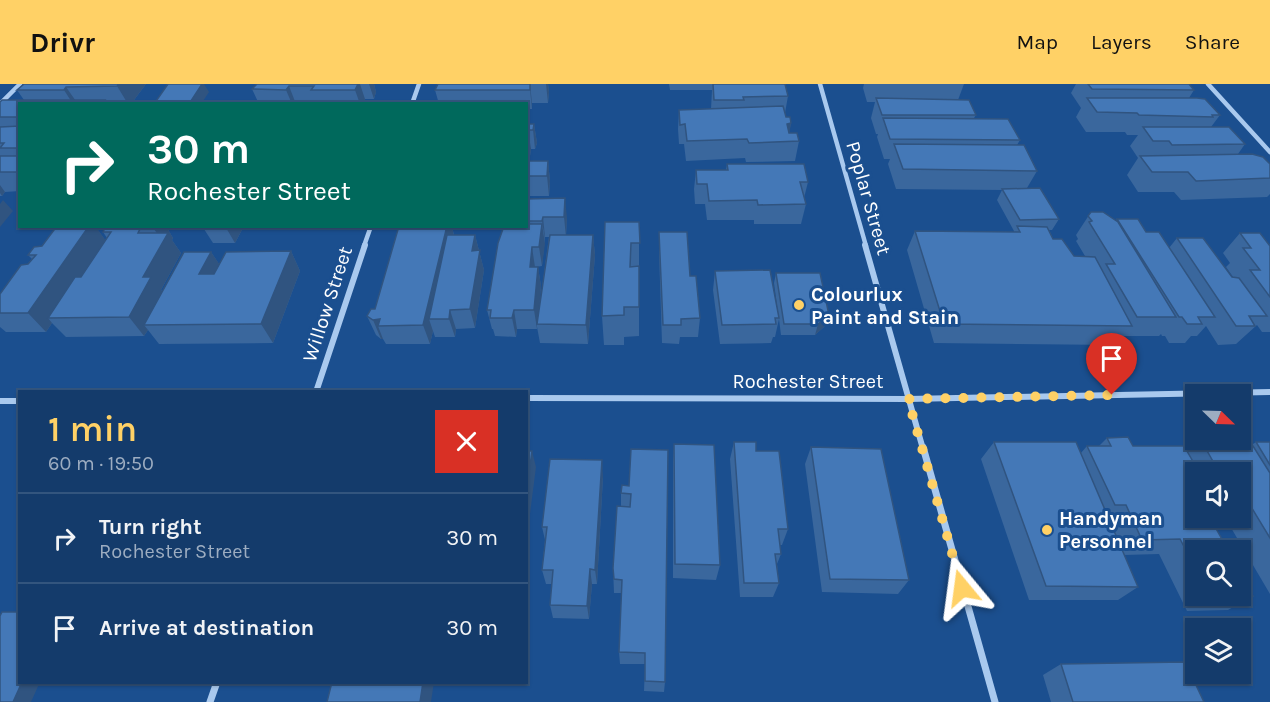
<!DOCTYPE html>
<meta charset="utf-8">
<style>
body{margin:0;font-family:Karla,sans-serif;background:#1d4271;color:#f1f3f6;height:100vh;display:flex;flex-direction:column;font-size:22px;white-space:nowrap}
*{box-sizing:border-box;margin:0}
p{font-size:20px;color:#9dadc1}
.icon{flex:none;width:33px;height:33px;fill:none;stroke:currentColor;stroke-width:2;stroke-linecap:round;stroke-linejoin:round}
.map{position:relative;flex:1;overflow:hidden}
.panel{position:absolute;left:18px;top:306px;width:510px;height:294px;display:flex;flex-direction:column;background:#143b6b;border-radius:0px;box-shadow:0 2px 4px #0004,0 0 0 2px #33557e}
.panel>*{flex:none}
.banner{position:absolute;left:18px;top:18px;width:510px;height:126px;border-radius:0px;box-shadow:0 2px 4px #0004,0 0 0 2px #33557e;background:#00695c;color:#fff;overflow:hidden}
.needle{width:39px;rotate:113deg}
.buttons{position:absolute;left:1185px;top:300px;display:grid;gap:12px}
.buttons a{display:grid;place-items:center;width:66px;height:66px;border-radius:0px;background:#143b6b;box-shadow:0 2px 4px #0004,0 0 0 2px #33557e;font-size:30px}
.pin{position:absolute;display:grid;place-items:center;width:51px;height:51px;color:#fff;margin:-62px -26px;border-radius:50% 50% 50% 0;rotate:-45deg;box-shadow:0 0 6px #0007}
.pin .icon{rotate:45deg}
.me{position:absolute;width:66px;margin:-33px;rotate:344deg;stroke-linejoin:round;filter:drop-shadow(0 0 4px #0008)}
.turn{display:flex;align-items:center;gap:21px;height:126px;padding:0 30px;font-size:27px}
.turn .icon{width:78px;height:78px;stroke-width:2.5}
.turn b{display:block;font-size:42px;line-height:51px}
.round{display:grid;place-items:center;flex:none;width:63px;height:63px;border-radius:0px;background:#1d4271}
.headline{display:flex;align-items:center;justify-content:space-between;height:102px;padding:0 30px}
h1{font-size:36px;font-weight:600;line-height:45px;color:#ffd166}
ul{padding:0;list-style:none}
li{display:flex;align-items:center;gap:18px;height:90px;padding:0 30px;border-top:2px solid #33557e}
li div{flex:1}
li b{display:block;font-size:22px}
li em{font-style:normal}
header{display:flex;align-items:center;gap:36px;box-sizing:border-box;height:84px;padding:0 30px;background:#ffd166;color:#111}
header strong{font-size:28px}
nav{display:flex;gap:33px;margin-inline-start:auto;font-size:21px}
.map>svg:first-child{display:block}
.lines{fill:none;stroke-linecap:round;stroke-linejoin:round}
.street-far2{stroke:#a9c9ee;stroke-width:4.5}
.street-far1{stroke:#a9c9ee;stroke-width:6}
.street{stroke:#a9c9ee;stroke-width:7}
.wall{fill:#3a679d;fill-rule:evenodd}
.shaded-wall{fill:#305480}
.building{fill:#4478b7;stroke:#305480;stroke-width:1.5}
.route{stroke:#ffd166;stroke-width:10;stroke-dasharray:0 18}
.poi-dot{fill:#ffd166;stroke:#1b4f8f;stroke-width:2}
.labels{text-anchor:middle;stroke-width:6;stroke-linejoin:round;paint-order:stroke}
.street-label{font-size:20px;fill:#fff;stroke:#1b4f8f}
.poi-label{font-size:20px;font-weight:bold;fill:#fff;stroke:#1b4f8f;text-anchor:start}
</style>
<header>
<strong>Drivr</strong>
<nav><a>Map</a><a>Layers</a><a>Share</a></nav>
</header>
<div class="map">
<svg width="1270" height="618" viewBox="0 0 1270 618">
<rect width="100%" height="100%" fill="#1b4f8f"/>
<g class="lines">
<path class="street-far2" d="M820,0L866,162
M1208,0L1270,68
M0,20L20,0
M412,20L419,0
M364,162L371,142"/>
<path class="street-far1" d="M865,161L923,365
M316,308L365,161
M526,314L908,315L1270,308
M0,317H20"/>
<path class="street" d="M923,363L995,618
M210,618L217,598"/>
</g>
<path class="wall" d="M24,0H146L131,20H20V107L5,108L2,112H0V18L24,16L17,6Z
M257,0H374L376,8L374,15H365L364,20H259L252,5Z
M438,0H548L549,8L548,19H532V25H526V20H439L435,6Z
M669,0H785L788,12L785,29L786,33L791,39L789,49L799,57L795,77L746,78L745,74L686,77L684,60H679L678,45L679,26L711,25L712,6H670Z
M864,0H964L958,16L976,31L974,34L1020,56L1017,61L1037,87L1027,104L1059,135L1052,146H1049L1053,155L1074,172H1085L1076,157L1078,155L1076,151L1091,128L1116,137L1117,135L1146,148L1169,164L1177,154L1232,193H1233L1226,183L1230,179L1223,169L1240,149L1266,158L1270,161V248H1262L1257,241L1236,260L1218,261L1206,242L1197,252H1191L1185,259H1169L1165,252H1162L1161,250L1159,252H1124L1117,261L934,259L907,166L915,147L1014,148V147L997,116L1002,106L896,105L888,80L890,75H884L877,53L878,50H876L871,34L875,18H867L863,4Z
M1076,0H1189L1194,6L1189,14L1220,31L1211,43L1245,60L1238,70L1270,80V110L1267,113L1181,116L1174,108H1138L1127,91L1138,74L1130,62L1138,51H1127L1125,48H1086L1076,33L1081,24L1071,9Z
M526,40H534L537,59L535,65H531L530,72H526Z
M526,77H548L550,97L549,112H526Z
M727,80L808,98L804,114L806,120L801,140H754V136H707L705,120H695L694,105L696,86H726Z
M526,115L567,134L566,151H593L595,171L588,260L540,259L537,243V245H517L516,253L495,252L493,245H492L487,226L526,142ZM545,153H549L539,226L541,202L538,183H535L542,182Z
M639,138V252L624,253V261H604L602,232Z
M57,142H95L105,156L107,154L103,148L106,142H166L173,154L172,156L181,169L161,206L162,207L211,168L219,180L291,167L300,187L273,259L159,260L148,246L144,252L66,253L52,239L46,248H6L0,243V210L32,175L28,171L42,162Z
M202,142H244L235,159H213Z
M259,142H323L260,144Z
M399,142H452L454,151H475L484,186L475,244L456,245L455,253H435L433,247L430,260H386L383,255H381L376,251L367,232L375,225Z
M659,148L690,192L700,234L698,253H680L679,260L662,259L659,168Z
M715,187L778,229L774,199L776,189L829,231L825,242L815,251H781L779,235L775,253H773L771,259L720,260L713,206Z
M1107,354L1133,362L1187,366L1198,356H1240L1250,362L1256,358H1270V510L1227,437H1214L1212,434H1240V388H1196V512H1253L1228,526L1187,527L1159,470L1124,471L1138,503L1118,516H1029L981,375L994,358L1080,370L1087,362H1099Z
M734,358L756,367L788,445L782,461H780L781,470L777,480L779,499L773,513H740L730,375Z
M674,360L720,481L716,496L673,494V377Z
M811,363L909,496L898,510L822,508L805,380Z
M603,393L597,500H592L589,535L553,534L550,521L552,500H546L542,486L545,456L542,443Z
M629,402L665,598L664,608L644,607L645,580H620L619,568L622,509H614L613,484L621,422V409Z
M1061,580L1204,618H1051L1043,591Z"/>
<path class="shaded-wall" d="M119,0H146L131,20H128L117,2Z
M202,0H204L209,8L201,20H189Z
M358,0H360L365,15L364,20H360L355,6Z
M369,0H374L376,8L374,15Z
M530,0L532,19V25L530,6Z
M546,0H548L549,8L548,19Z
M289,2L296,20H292L286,6Z
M66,3L78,20H73L64,6Z
M791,39L788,58L787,40Z
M534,40L537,59L535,65L533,46Z
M528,46L531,65L530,72L527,53Z
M548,77L550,97L549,112L547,92Z
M0,101L5,108L2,112L0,109Z
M565,114L567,134L566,153L564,133Z
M3,116L13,127L0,143V120Z
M543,133L545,153V156L542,137Z
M542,140L545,160L542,182L539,163Z
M89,142H95L107,158L55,234H48L52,239L46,248L28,229Z
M155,142H166L173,154L172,156L181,169L161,206L166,212L144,241L148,246L144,252L129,233L143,193L163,158L154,145Z
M225,142H244L235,159Z
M447,142H452L454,153L429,235L433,247L430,260L423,241Z
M475,151L484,186L475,244L470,225L472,167Z
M593,151L595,171L588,260L586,241Z
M532,163L535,183H530Z
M291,167L300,187L273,259L261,240Z
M211,168L224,187L212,210L199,190Z
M538,183L541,202L538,240H537V245L534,226Z
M450,226L456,245L455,253L449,235Z
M514,226L517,245L516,253L512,234Z
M829,231L825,242L815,251L818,240Z
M380,235L378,242L383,255H381L373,236Z
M532,367L536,383L526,461V411Z
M602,376L603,393L597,500L595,486Z
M590,485L592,500L589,535L587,522Z
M22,598H40L31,618H13Z
M423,598H434L431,618H420Z"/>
<path class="building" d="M24,0H119L117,2L66,3L64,6H17Z
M168,0H202L189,20H154Z
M257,0H358L355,6H311L314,2H289L286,6L252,5Z
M438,0H530V6H435Z
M713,0H785L788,12L743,13L744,16H714Z
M1088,0H1189L1194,6L1092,5Z
M876,14L969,16L976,31H882Z
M1087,14H1197L1205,15L1220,31H1212L1213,33L1139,31L1137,29L1097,28Z
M2,16H105L102,20H20V33H0V18Z
M783,22L786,33H790L791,39L787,40L789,49H797L799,57L749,59L747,55L687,57L685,40L680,41L679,26Z
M883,34L1008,35L1020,56L890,55Z
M526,40H534L533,46H528L527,53Z
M20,42V64H0L4,59H0V43Z
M1143,43H1229L1245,60L1172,61L1169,57H1153Z
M894,60L1024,61L1037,87L903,85Z
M1252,70L1263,73L1270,80V94L1196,97L1188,88H1152L1140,72Z
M0,72H20V88H0Z
M526,77H548L547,92H526Z
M727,80H804L808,98H800L806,120L758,121L757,116L709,117L707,100H697L696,86H728Z
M1040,104L1059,135L1020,136L1002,105Z
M565,114L564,133H543L542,137H526V115Z
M1091,128H1103L1118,138L1176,233H1137L1106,180H1115L1089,138L1092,137L1088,132Z
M1117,135H1138L1146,148H1159L1215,233H1198L1202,240H1187L1182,233H1179Z
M605,138H639L640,159H631L630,183L639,182V223H624V231L602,232Z
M526,140H542L539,163H532L530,183H538L534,226H514L512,234H490L491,226H487L498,159L504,142H526Z
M57,142H89L28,229H0V210L21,181L28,180L36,171H28L34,163L42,162Z
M106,142H156L154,145H140L138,149H168L143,193H151L129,233L48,234L75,193H81L111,148H103Z
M399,142H447L423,241L378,242L380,235L373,236L367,232L371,225H375Z
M1017,142L1047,143L1053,155H1062L1074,172L1095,173L1132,242L944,240L915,147L1020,148Z
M659,148H687L690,192H696L700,234L681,235V241H663Z
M1240,149H1260L1270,162V213L1250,186H1260L1243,164H1251Z
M447,151H475L472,167L480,166L470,225L450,226L449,235H429Z
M550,151H593L586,241L537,240Z
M1177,154H1203L1232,193L1239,194L1267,232H1249L1255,242H1236Z
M291,167L261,240L144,241L184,168H211L199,190H214L226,168Z
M770,186L779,234H775L776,240L722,241L715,187Z
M776,189H820L829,231L818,240H784Z
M1128,353L1133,362H1184L1199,388H1196V434H1210L1228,466H1196V485L1180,455L1142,456L1126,421H1115L1087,362H1111L1107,354Z
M1240,354H1246L1250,362H1253L1270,389V454L1250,421H1240V388H1219L1201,356H1240Z
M734,358H756V367H779L788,445H778L781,470H775L779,499H744Z
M994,358H1076L1138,503L1046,502Z
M1256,358H1270V381Z
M674,360L714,361L720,481L675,480Z
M811,363L881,365L909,496L830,495Z
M631,365L668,366L665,598L645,597V569L619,568L622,496L614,495L613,484L617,422L630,423L631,410L621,409L622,401L629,402Z
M526,367H532L526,411Z
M550,375L602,376L595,486L590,485L587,522L550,521L553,486H542L547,443H542Z
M1240,490L1253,512L1210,513L1209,512H1240Z
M2,528H20V598H22L13,618H0V532Z
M1185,578L1204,618H1073L1061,580Z
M332,598H423L420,618H327Z"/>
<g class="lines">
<path class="route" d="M962,504L908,315L1112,311"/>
</g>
<g class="poi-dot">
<circle cx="799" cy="221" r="6"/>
<circle cx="1047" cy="446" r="6"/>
</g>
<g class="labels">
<g class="street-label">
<text transform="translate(869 114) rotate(74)" y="7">Poplar Street</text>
<text transform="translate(327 220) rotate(-72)" y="7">Willow Street</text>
<text x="808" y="304">Rochester Street</text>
</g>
<g class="poi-label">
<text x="811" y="217">Colourlux<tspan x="811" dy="23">Paint and Stain</tspan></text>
<text x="1059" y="441">Handyman<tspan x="1059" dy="23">Personnel</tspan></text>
</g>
</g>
</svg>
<div class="buttons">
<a><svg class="needle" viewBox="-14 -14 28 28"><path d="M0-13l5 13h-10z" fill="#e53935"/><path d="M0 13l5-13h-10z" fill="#9dadc1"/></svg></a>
<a><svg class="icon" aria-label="sound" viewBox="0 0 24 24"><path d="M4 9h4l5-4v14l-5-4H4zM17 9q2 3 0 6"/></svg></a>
<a><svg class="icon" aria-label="search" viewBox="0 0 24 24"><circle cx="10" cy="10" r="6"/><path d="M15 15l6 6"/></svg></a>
<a><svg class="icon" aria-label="layers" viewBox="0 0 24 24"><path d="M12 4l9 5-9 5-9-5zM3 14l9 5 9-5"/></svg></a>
</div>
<div class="pin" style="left:1112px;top:311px;background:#d93025"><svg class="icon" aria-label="arrive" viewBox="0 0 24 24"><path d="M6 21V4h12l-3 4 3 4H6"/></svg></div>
<svg class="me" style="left:962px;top:504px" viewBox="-20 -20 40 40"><path d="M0-17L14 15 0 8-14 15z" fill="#ffd166" stroke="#fff" stroke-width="4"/></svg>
<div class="banner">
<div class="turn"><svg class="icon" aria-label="right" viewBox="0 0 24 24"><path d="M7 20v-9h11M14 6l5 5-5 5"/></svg><div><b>30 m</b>Rochester Street</div></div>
</div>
<section class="panel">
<div class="headline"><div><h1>1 min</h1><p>60 m · 19:50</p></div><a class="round" style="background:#d93025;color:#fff"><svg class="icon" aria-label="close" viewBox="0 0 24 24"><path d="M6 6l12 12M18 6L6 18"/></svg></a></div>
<ul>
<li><svg class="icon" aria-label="right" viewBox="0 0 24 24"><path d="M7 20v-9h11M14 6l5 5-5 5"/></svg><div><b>Turn right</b><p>Rochester Street</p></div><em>30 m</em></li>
<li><svg class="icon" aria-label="arrive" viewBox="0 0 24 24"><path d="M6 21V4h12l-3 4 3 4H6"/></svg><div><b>Arrive at destination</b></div><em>30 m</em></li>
</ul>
</section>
</div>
